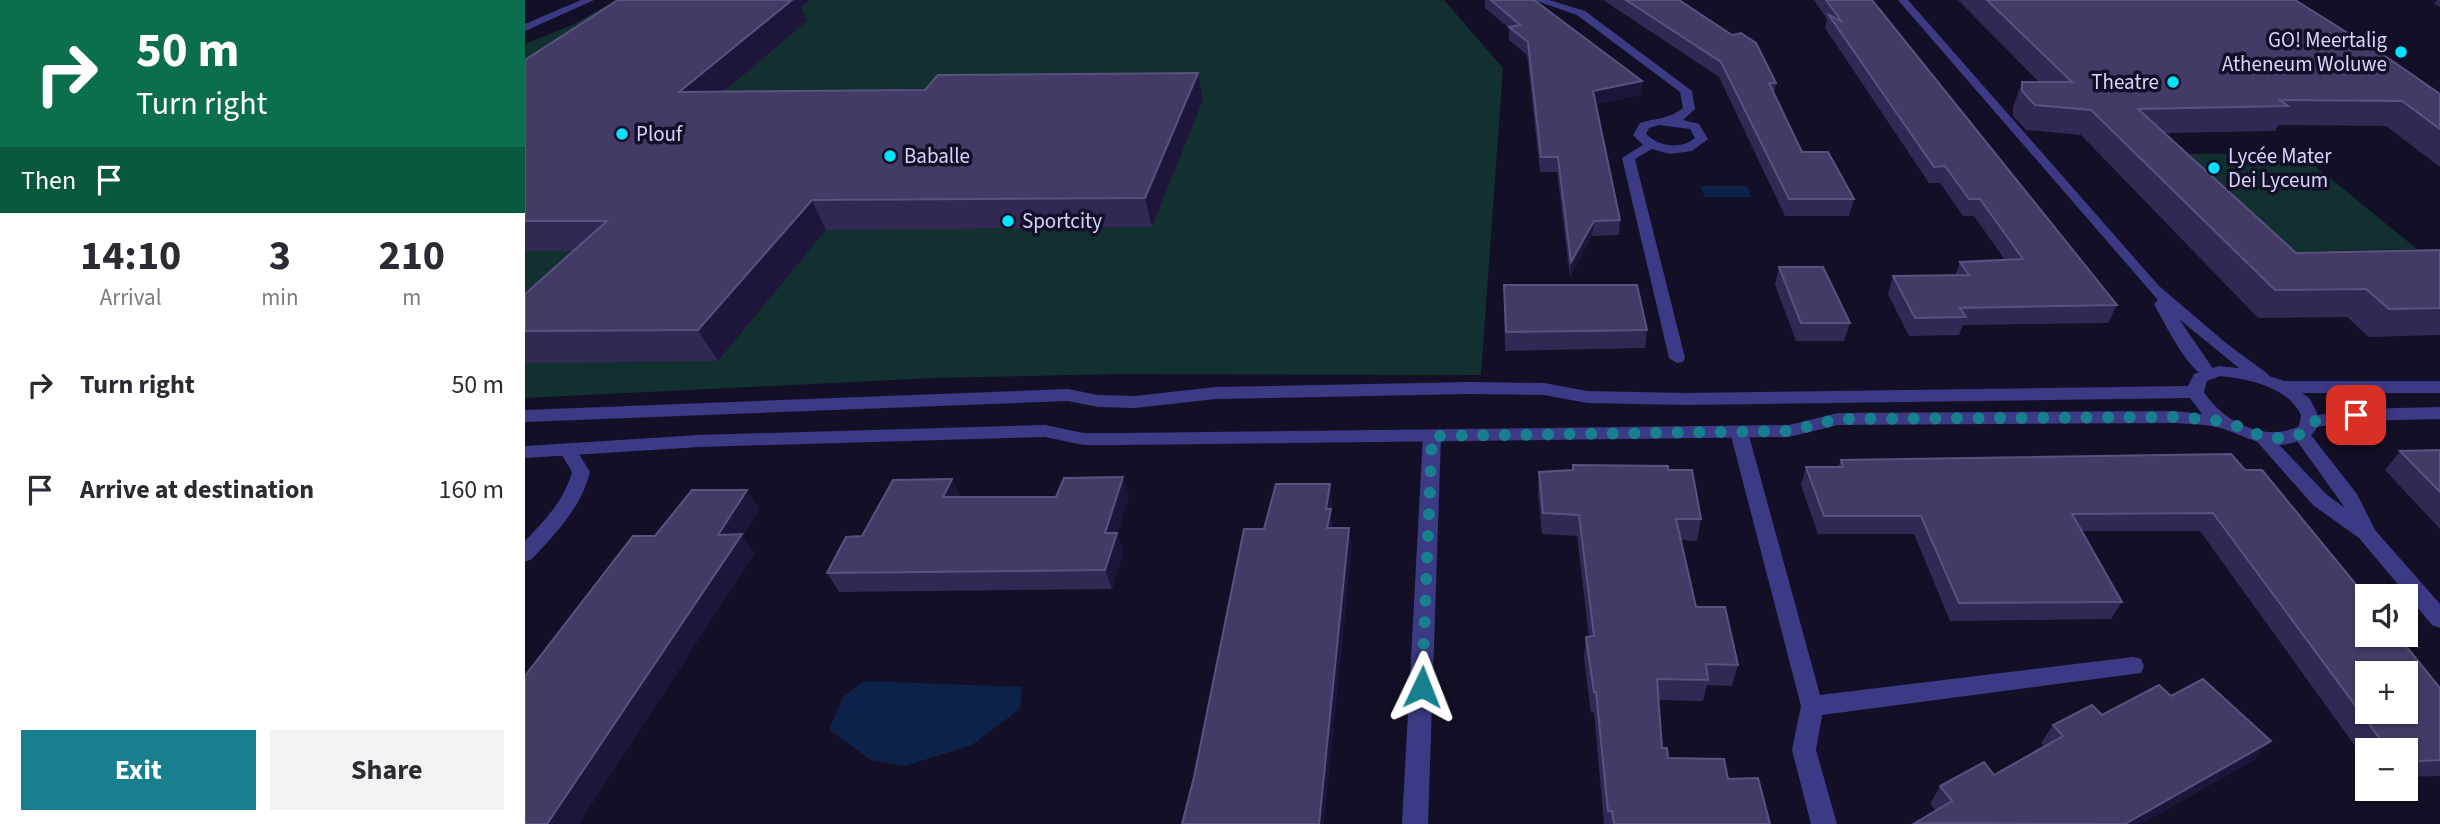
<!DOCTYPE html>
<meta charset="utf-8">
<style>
body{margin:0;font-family:"Source Sans 3",sans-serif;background:#f2f2f3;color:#2b2b33;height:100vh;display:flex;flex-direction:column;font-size:26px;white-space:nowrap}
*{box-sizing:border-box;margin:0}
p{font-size:23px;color:#7c7c81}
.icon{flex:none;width:38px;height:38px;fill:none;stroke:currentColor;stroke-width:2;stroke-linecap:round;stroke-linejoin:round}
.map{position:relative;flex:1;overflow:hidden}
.side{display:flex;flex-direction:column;background:#fff;width:525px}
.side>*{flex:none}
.hud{background:#0b6e4f;color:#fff;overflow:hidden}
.fabs{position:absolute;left:1830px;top:584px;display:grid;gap:14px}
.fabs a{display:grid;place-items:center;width:63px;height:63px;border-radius:0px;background:#fff;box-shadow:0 2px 5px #0004;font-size:35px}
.pin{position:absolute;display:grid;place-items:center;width:60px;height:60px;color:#fff;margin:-30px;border-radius:14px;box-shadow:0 4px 10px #0006}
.me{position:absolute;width:77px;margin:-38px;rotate:2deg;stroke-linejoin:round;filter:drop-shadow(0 0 5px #0008)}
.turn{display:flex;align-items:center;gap:24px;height:147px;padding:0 21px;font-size:32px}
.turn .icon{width:91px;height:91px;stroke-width:2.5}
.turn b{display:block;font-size:49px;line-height:60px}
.then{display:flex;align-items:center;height:66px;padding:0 21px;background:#0003;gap:14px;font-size:26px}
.eta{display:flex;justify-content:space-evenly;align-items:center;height:119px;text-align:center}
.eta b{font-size:42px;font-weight:700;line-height:49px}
.action{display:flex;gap:14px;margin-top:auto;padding:14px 21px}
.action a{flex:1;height:80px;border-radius:0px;background:#187f8f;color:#fff;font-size:28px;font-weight:700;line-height:80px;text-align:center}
.action a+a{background:#f2f2f3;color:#2b2b33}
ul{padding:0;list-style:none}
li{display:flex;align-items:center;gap:21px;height:105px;padding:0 21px}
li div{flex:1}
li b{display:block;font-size:26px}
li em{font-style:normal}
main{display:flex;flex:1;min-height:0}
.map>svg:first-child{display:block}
.green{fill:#12302f}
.water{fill:#0c2248}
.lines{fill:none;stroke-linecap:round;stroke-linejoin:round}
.minor{fill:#3d3a85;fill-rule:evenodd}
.tertiary{fill:#3d3a85;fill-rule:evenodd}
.wall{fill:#312854}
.shaded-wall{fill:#1d163a}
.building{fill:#433a66;stroke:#5a527e;stroke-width:2;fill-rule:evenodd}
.route{stroke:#187f8f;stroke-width:12;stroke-dasharray:0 21.6}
.poi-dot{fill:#00e5ff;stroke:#130f26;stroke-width:2.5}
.labels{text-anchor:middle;stroke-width:7;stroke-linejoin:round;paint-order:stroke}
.far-poi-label{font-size:21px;fill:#d9d4ff;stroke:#130f26;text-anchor:start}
</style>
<main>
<section class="side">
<div class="hud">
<div class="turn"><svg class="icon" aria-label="right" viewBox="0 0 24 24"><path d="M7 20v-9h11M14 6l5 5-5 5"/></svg><div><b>50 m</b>Turn right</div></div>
<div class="then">Then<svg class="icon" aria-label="arrive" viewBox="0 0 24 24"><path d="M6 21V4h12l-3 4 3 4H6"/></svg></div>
</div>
<div class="eta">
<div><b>14:10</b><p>Arrival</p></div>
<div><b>3</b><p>min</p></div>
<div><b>210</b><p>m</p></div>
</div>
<ul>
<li><svg class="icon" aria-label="right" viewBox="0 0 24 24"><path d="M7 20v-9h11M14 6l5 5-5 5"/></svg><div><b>Turn right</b></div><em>50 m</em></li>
<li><svg class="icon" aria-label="arrive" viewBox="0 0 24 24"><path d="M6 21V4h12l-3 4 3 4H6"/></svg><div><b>Arrive at destination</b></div><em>160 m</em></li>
</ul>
<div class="action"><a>Exit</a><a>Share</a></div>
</section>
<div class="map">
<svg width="1915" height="824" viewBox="0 0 1915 824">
<rect width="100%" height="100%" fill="#130f26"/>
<path class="green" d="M91,0H919L978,68L956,375L592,374L408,378L0,398V44L49,24Z
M1774,153L1892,249L1765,252L1664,154Z"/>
<path class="water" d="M1175,186H1222L1226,197H1180Z
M339,681L497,687L495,709L447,745L380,766L346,760L304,730L318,697Z"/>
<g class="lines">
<path class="minor" d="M56,0H69L0,31V24Z
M1009,0H1024L1060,11L1167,91L1170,109L1158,120L1174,124L1183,139L1167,151L1145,154L1127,149L1110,159L1160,358L1158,362L1152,363L1144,358L1097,158L1118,145L1108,135L1115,123C1131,118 1145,119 1158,108L1155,92L1052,15ZM1134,125L1165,129L1170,138C1155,150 1135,147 1121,134L1124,128Z
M1373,0H1383L1634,286L1701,343L1743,374L1745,378L1743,382H1731L1654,319L1691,373L1683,378C1664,373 1639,322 1629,304L1633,300Z
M1214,426L1223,432L1295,695L1608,657L1616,659L1619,666L1616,673L1297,715L1291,750L1312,824H1286L1267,750L1276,706L1205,432Z
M1776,428L1782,430L1832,494L1850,530L1915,604V628L1907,625L1834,538L1788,505L1727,436L1730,432H1742L1802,495L1820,508L1767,434Z
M907,430L916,436L903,824H877L898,436Z
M43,444L49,446L65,472C56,508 31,533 7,559L0,562V541C20,520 39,501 47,472L34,450Z"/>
<path class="tertiary" d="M1694,366L1721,369L1760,381H1915V393H1777L1785,399L1793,415L1831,409L1915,407V419L1831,421L1792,427C1789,434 1784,437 1776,440C1741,454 1722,435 1692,427C1679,424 1663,424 1649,423L1313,425L1264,437L598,445H558L520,437L174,447L0,458V446L174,435L520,425L558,433H598L1264,425L1313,413L1649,411L1677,414L1665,398L1161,405L1062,403L1019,395L943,394L691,399L610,408L573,407L543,401L0,422V410L543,389L573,395L610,396L691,387L943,382L1019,383L1062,391L1161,393L1663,386L1669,374ZM1695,376C1724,379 1763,387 1776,415L1774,426C1740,443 1698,422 1679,392L1682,381Z"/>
</g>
<path class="wall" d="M960,0H1009L1117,81L1115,95L1071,104L1095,220L1094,235L1067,236L1045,277L1032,172H1015L1002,55L984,40V28L960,8Z
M1078,0H1154L1251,83L1249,93L1277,152L1329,199L1324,216H1260L1194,77Z
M1289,0H1347L1592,305L1583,323L1438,325L1434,335L1384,336L1363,294L1368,276H1430L1435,262L1480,260L1449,216H1438L1415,183H1404L1300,28L1302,19Z
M1433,0H1770L1915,94V167L1861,126L1753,125L1750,131L1640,133L1771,253L1915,250V335L1844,337L1822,317L1733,318L1556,135L1501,130L1488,116V107L1497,82H1514Z
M1912,0H1915V7L1909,4Z
M276,7L282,21L200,91L400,90L673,73L678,100L627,227L301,230L193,361L0,363V294L48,251H0V60Z
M1254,267L1325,323L1319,341H1271L1250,285Z
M979,285L1122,330L1120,348L980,351Z
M1915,450V529L1860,470L1875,451Z
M1316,460L1720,470L1915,688V776L1881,777V751H1843V764L1675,531H1557L1597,602L1586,619L1425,621L1389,534H1293L1276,485L1281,467H1313Z
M1048,465L1143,470L1176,519L1172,541L1156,540L1171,607L1213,665L1207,686L1182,685L1178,701L1133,700L1137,748L1143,758L1203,779L1245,824H1079L1069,712L1066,713L1059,658L1061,637H1064L1052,536L1017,534L1013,494L1014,472L1047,470Z
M604,496L592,534L598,552L587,589L314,592L302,573L436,497Z
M1646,696L1730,759L1616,824H1389L1411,811L1405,804L1415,786L1469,775L1519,747L1516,743L1528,725L1577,715Z"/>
<path class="shaded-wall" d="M250,0H285L276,7L282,21L168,118L154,92Z
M673,73L678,100L627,227L620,198Z
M1117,81L1115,95L1067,105L1068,91Z
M287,200L301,230L193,361L173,330Z
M1069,221L1067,236L1045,277L1046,262Z
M598,477L604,496L592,534L598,552L587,589L580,570V533Z
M427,479L436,497H418Z
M805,484L807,503L806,513L808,528H802L801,509Z
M222,490L235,509L218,536L230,553L54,824H22L193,535Z
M824,528L827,547L799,824H794Z
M1746,741L1730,759L1616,824H1600Z"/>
<path class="building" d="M93,0H267L154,92L400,90L413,75L673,73L620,198L287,200L173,330L0,331V294L82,221H0V60Z
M966,0H1009L1117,81L1068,91L1095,220L1069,221L1046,262L1033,157H1016L1003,42L984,27L995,25Z
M1101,0H1154L1207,35L1216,33L1231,43L1251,83H1244L1277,152H1303L1329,199H1264L1196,62Z
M1301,0H1347L1592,305L1435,308L1441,317L1390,318L1368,276L1444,275L1435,262L1498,259L1455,199H1444L1420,166L1409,167L1303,14L1317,22Z
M1462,0H1770L1866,60L1915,94V129L1877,101L1755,100L1763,106L1613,109L1771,253L1915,250V308L1864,309L1841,289L1750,290L1566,110L1510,105L1497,91V82H1547Z
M1254,267H1298L1325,323H1276Z
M979,285H1112L1122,330L981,332Z
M1915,450V492L1875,451Z
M1706,454L1720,470H1737L1843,599V635H1872L1915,688V760L1881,762V751H1864L1688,513L1547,514L1597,602L1434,603L1396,516H1299L1281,467H1318L1316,460ZM1843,674H1881V712H1843Z
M1048,465L1143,466V470H1167L1176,519H1151L1171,607H1200L1213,665L1181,664L1183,680L1132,679L1137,748H1142L1143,758L1199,759L1203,779L1233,778L1245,824H1089L1087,811H1083L1071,692H1069L1061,637L1069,636L1054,515L1018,513L1014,472L1048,470Z
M598,477L580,533H592L580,570L302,573L321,537L337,536L368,480L427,479L418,497H531L539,478Z
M751,484H805L801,509H806L802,528H824L794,824H657L669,777L719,529H739Z
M167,490H222L193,535L217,534L22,824H0V676L108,536H130Z
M1678,679L1746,741L1600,824L1390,823L1427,801L1415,786L1459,762L1469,775L1538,736L1528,725L1567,705L1577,715L1634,685L1646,696Z"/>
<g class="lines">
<path class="route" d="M897,687L907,436L1264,431L1313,419L1649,417C1664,418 1680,419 1694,421C1727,427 1737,446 1776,434L1786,422L1831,415"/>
</g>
<g class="poi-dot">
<circle cx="1876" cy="52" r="7"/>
<circle cx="1648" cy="82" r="7"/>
<circle cx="97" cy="134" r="7"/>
<circle cx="365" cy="156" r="7"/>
<circle cx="1689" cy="168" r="7"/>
<circle cx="483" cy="221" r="7"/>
</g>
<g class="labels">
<g class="far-poi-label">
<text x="1862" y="47" text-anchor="end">GO! Meertalig<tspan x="1862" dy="24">Atheneum Woluwe</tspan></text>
<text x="1634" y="89" text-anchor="end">Theatre</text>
<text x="111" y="141">Plouf</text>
<text x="379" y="163">Baballe</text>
<text x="1703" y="163">Lycée Mater<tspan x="1703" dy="24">Dei Lyceum</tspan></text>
<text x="497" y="228">Sportcity</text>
</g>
</g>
</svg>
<div class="fabs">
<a><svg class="icon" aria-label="sound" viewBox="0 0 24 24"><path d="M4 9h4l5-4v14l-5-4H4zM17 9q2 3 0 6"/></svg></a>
<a>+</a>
<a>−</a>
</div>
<div class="pin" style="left:1831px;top:415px;background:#d93025"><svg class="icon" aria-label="arrive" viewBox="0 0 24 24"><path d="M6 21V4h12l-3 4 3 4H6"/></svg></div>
<svg class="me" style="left:897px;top:687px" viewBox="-20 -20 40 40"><path d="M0-17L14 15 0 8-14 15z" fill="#187f8f" stroke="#fff" stroke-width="4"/></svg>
</div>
</main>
